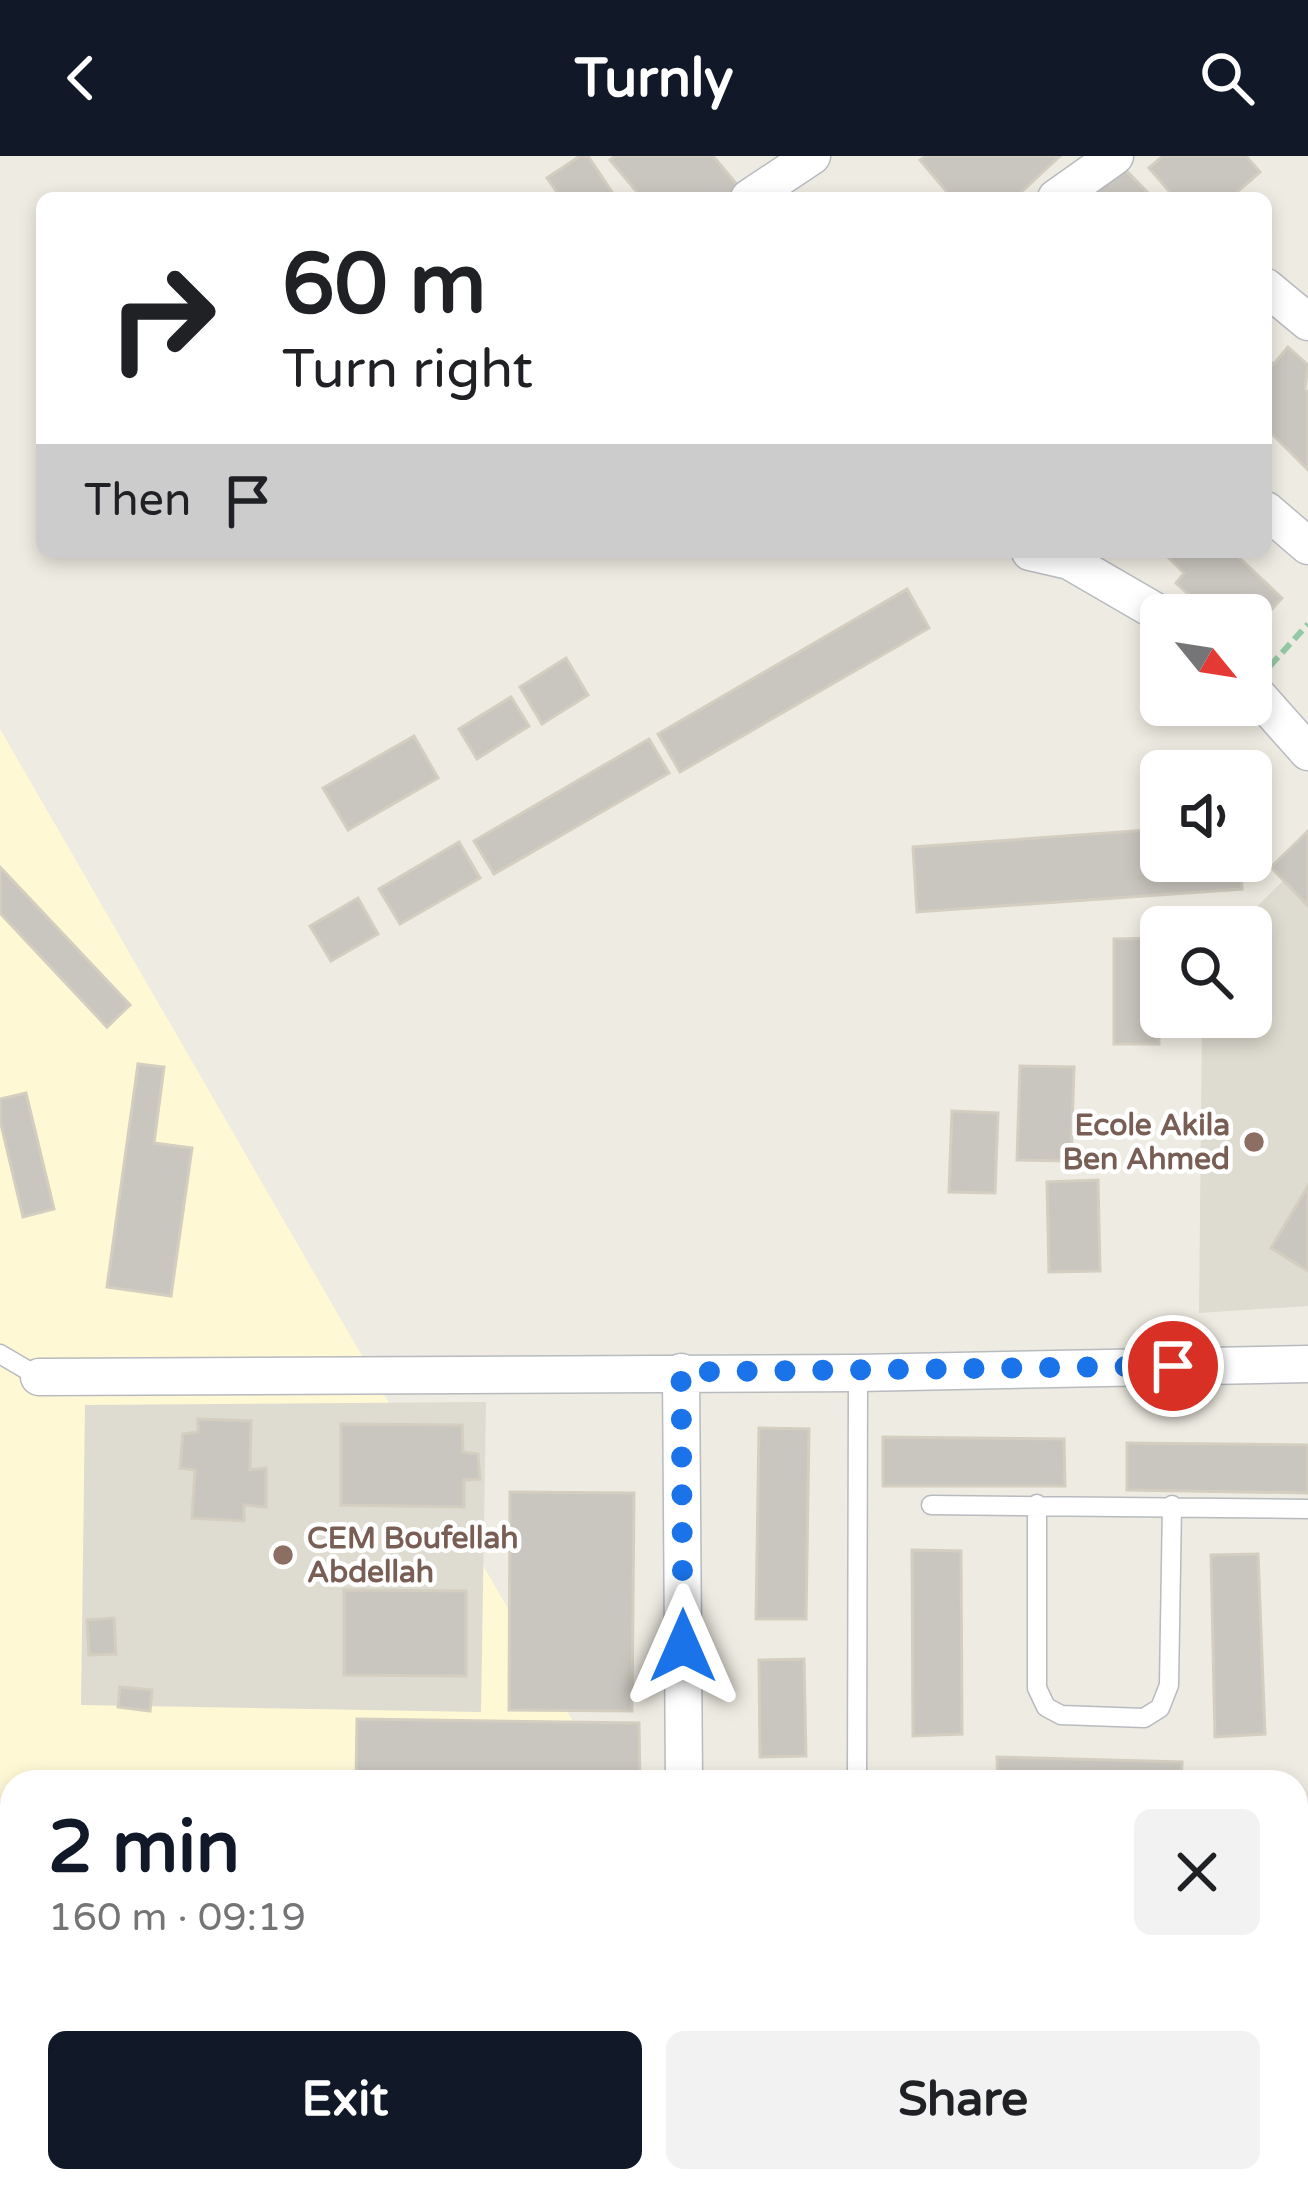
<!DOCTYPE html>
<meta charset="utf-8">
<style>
body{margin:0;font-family:"Varela Round",sans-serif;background:#f2f2f2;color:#202124;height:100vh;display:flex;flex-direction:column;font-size:45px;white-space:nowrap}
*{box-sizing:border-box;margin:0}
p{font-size:39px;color:#757577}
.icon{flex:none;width:66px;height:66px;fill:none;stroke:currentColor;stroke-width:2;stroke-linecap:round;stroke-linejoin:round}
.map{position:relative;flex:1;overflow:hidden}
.sheet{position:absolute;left:0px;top:1614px;width:1308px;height:423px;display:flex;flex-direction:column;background:#fff;border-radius:36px 36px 0 0;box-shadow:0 6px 18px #0003}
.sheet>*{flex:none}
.top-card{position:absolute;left:36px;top:36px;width:1236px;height:366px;border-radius:18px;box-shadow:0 6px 18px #0003;background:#fff;color:#202124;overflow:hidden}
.needle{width:78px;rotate:120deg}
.fabs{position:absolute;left:1140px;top:438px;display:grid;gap:24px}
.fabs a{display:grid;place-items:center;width:132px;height:132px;border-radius:18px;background:#fff;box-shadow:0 6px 18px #0003;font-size:60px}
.pin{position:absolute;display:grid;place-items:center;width:102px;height:102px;color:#fff;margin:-51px;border:6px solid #fff;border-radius:50%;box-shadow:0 3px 12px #0007}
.me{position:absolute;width:132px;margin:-66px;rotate:0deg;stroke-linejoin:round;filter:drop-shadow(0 0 9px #0008)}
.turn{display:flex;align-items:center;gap:42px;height:252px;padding:0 48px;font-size:54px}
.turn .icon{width:156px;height:156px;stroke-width:2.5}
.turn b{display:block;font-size:84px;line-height:102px}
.then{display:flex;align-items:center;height:114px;padding:0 48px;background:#0003;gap:24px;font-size:45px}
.round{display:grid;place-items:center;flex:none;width:126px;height:126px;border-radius:18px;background:#f2f2f2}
.summary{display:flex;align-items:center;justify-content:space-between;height:204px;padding:0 48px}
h1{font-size:72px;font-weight:700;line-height:90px;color:#111827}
.primary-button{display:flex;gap:24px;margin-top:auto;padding:24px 48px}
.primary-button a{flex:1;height:138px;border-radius:18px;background:#111827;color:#fff;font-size:48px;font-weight:700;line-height:138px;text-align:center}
.primary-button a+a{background:#f2f2f2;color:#202124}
header{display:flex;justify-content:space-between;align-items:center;height:156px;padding:0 48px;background:#111827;color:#fff;font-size:54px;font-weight:700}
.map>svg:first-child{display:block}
.commercial{fill:#fff8d5}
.education{fill:#dedbd0}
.building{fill:#c9c6bf;stroke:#d3cec0;stroke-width:3}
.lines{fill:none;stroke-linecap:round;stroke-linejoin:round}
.service-casing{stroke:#b7babf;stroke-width:21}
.minor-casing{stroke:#b7babf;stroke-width:39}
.path{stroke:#95c8a7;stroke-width:6;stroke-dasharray:12 6;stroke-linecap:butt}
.service{stroke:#fff;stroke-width:18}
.minor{stroke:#fff;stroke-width:36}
.route{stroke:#1a73e8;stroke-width:21;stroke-dasharray:0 37.8}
.education-dot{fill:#8d6e63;stroke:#fff;stroke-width:4.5}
.labels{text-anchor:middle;stroke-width:9;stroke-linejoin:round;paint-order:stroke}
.education-label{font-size:30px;font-weight:bold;fill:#785e54;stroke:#fff;text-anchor:end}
</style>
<header><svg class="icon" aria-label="back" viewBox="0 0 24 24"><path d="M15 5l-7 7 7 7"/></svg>Turnly<svg class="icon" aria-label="search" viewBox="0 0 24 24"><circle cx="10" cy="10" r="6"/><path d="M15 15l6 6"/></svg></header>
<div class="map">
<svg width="1308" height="2036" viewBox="0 0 1308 2036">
<rect width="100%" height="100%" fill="#eeece2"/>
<path class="commercial" d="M0,573L608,1626H12V2025H839L845,2036H0Z"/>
<path class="education" d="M1308,675V1150L1199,1157L1202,861H1251V771H1236L1283,725L1271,711Z
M486,1246L481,1556L81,1549L85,1249Z"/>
<path class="building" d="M580,0H588L616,42H561L547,22Z
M615,0H713L740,32L729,42H642L610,4Z
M926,0H1060L1015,42H952L920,4Z
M1163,0H1246L1260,16L1236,37L1241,42H1175L1149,12Z
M1123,11L1153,42H1090Z
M1288,191L1308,209L1305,233L1308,236V314L1266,272V197L1273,209Z
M1163,396H1233L1282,442L1251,476V459H1212L1176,427L1184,417Z
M907,433L929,472L680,616L658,578Z
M566,502L588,539L542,568L520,531Z
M511,541L529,570L477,603L459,573Z
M414,580L438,622L348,674L323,632Z
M649,583L669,617L494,718L474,685Z
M1161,673V705H1240L1242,733L917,756L913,691Z
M1308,675V750L1271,711Z
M459,686L480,722L400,768L379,733Z
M0,711L130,849L107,871L0,757Z
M358,742L378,778L331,805L310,770Z
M1159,782V888H1114V783Z
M138,908L164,911L154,987L192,992L171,1140L107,1131Z
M1020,910L1074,911L1071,1005L1017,1004Z
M26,937L54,1053L23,1061L0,964V943Z
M952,955L998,957L995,1037L949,1036Z
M1098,1024L1100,1115L1049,1116L1047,1026Z
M1308,1030V1115L1271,1092Z
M198,1263L251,1265L250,1314L266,1312V1351L244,1349V1365L192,1362L195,1314L180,1312L183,1278L198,1276Z
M341,1268L462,1269L463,1296L478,1298L480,1323L464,1324V1351L341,1349Z
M759,1272L809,1273L806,1463H756Z
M883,1281L1064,1283L1065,1330H883Z
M1127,1287L1308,1289V1337L1127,1334Z
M510,1336L634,1337L632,1555L509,1554Z
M912,1394L961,1395L962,1578L913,1580Z
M1258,1398L1265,1578L1215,1581L1211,1399Z
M344,1434L466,1435V1520L344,1519Z
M114,1462L116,1498L89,1499L87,1464Z
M804,1503L806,1600L760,1601L759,1504Z
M120,1531L152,1534L150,1555L118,1551Z
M357,1563L639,1567L640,1626H356Z
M997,1601L1182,1606L1181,1626H998Z
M0,1660L12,1661V1763L0,1762Z
M1296,1942H1308V1996H1296Z"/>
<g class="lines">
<defs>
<path id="service" d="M0,1198L39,1221
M1037,1348V1532L1046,1551L1061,1559L1144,1562L1160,1552L1169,1529L1172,1349
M931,1349L1308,1353
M857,1626L858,1217"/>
<path id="minor" d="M749,42L812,0
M1056,42L1115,0
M1266,131L1308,166
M1266,354L1308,390
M1030,396L1069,405L1162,459
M1251,532L1308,596
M681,1216L684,1626
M39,1221L858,1217L1308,1208
M1296,1746H1308
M1296,1885H1308
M0,1951L12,1955
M216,2025L231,2036
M677,2036L678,2025"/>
</defs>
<use href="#service" class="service-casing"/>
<use href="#minor" class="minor-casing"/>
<path class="path" d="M1270,510L1308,468"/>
<use href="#service" class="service"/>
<use href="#minor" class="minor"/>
</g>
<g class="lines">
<path class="route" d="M683,1490L681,1216L1173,1210"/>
</g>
<g class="education-dot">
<circle cx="1254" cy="986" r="12"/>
<circle cx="283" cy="1399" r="12"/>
</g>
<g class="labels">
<g class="education-label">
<text x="1230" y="979">Ecole Akila<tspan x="1230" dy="34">Ben Ahmed</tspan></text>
<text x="307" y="1392" text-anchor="start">CEM Boufellah<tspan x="307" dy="34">Abdellah</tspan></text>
</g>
</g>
</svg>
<div class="fabs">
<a><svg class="needle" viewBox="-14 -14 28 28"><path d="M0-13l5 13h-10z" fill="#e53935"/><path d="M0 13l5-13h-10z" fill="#757577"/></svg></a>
<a><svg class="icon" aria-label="sound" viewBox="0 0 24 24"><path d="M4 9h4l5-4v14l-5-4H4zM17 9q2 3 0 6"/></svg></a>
<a><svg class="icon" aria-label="search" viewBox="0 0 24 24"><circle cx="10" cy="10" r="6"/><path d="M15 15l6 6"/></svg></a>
</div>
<div class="pin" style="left:1173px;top:1210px;background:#d93025"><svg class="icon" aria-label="arrive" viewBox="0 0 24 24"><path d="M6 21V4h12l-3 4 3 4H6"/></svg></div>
<svg class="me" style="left:683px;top:1490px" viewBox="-20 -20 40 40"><path d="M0-17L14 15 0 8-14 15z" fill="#1a73e8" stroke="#fff" stroke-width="4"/></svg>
<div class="top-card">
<div class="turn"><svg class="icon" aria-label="right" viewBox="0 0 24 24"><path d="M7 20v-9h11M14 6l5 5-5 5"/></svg><div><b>60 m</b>Turn right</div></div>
<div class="then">Then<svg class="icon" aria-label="arrive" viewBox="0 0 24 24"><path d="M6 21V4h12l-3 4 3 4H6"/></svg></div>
</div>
<section class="sheet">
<div class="summary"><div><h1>2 min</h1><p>160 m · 09:19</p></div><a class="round"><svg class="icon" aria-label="close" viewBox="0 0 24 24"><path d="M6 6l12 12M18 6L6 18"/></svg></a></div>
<div class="primary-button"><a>Exit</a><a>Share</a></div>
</section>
</div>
